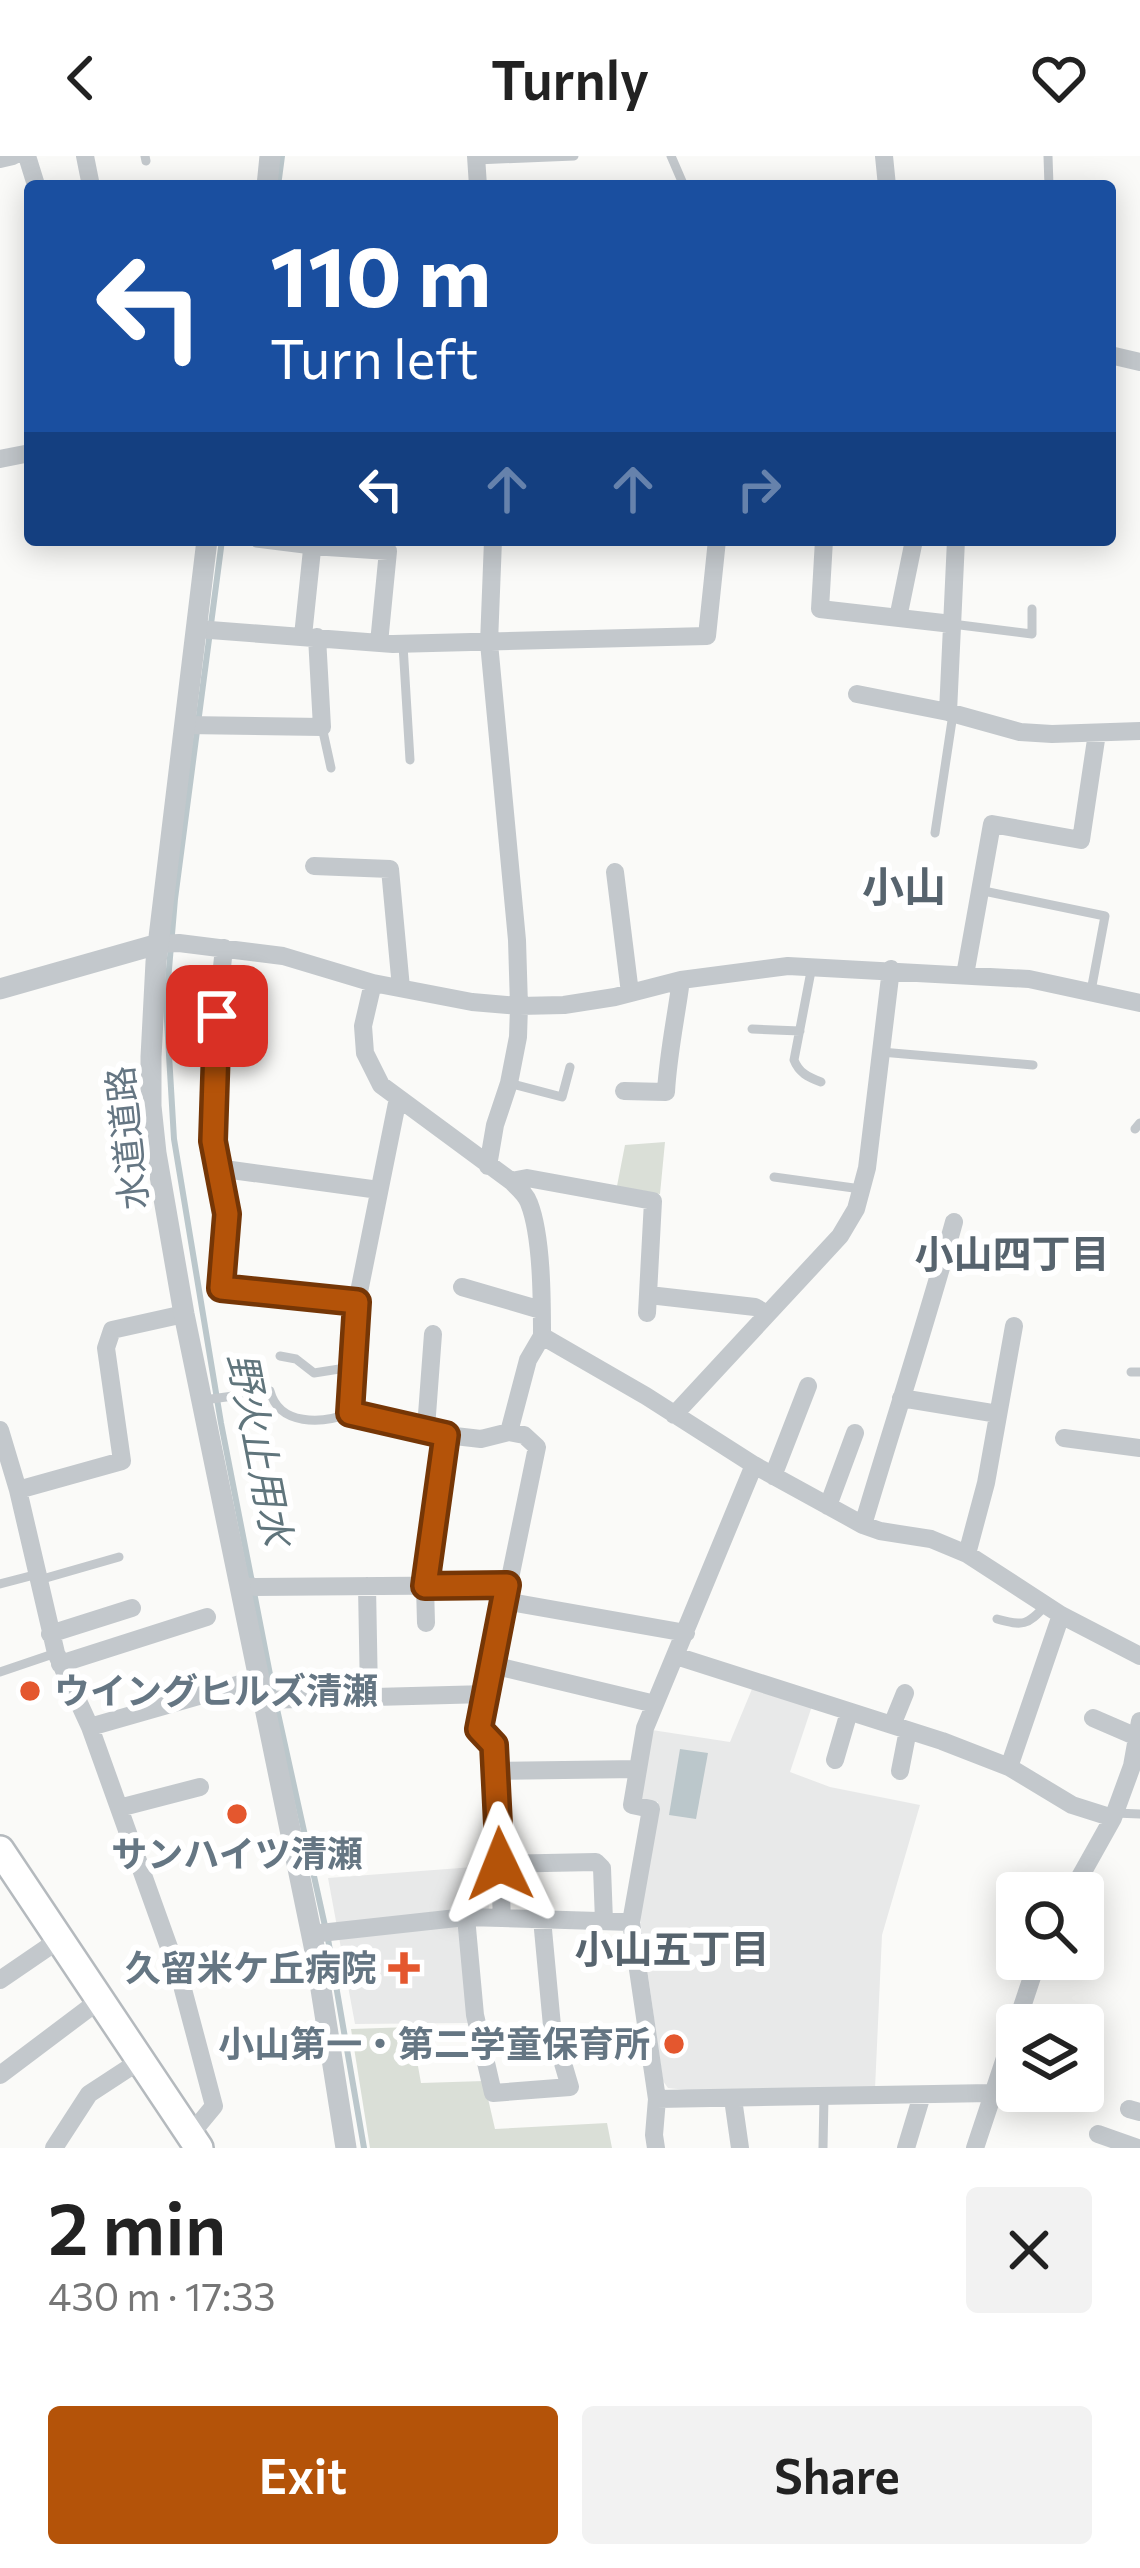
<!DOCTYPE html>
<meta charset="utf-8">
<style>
body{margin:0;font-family:Commissioner,"Noto Sans JP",sans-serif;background:#f2f2f2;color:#222;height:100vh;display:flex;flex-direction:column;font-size:45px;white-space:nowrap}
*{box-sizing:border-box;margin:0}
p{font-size:39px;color:#767676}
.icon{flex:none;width:66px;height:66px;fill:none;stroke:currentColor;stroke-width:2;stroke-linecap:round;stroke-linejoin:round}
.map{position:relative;height:1992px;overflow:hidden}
.sheet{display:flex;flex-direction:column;background:#fff;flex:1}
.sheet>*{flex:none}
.hud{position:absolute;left:24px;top:24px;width:1092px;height:366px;border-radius:12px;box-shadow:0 6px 30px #0003;background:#1a4fa0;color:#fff;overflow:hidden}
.fabs{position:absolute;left:996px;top:1716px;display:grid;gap:24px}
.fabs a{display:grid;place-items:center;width:108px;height:108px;border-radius:12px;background:#fff;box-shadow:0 6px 30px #0003;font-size:60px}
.pin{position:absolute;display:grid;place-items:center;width:102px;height:102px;color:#fff;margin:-51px;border-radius:24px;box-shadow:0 6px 18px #0006}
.me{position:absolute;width:132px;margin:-66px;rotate:358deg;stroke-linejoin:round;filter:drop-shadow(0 0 9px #0008)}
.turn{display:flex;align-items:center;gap:42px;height:252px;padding:0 48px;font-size:54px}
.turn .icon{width:156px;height:156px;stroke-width:2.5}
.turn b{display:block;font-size:84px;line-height:102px}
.lanes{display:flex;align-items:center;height:114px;padding:0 48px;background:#0003;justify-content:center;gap:60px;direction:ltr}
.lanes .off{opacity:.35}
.round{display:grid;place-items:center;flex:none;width:126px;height:126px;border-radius:12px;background:#f2f2f2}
.summary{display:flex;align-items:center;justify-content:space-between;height:204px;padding:0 48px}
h1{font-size:72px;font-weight:600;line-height:90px}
.cta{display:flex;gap:24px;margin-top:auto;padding:24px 48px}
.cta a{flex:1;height:138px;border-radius:12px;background:#b45309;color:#fff;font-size:48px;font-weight:600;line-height:138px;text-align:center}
.cta a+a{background:#f2f2f2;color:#222}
header{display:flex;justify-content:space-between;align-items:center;height:156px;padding:0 48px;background:#fff;font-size:54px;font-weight:600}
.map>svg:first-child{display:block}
.built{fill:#e8e9e9}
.green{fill:#dadfd7}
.water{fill:#bbc7cb}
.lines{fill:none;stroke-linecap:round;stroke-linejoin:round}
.stream{stroke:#bbc7cb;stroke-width:6}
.primary-casing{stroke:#b5babe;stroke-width:32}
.service{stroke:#c3c8cc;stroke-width:9}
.minor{stroke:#c3c8cc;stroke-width:18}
.tertiary{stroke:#c3c8cc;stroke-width:21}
.primary{stroke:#fff;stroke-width:27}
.route-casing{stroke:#753606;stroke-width:30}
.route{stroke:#b45309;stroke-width:21}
.poi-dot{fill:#e4572e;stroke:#fff;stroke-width:4.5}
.labels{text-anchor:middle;stroke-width:12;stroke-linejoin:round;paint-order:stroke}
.street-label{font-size:36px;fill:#657683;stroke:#fff}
.poi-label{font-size:36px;font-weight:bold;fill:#657683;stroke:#fff;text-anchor:end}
.neighbourhood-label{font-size:39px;font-weight:bold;fill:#57646e;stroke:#fff}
.water-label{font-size:39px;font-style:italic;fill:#60757c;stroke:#fff}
.quarter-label{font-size:42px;font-weight:bold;fill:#57646e;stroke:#fff}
</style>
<header><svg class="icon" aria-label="back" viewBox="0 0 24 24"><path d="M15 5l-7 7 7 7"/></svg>Turnly<svg class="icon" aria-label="heart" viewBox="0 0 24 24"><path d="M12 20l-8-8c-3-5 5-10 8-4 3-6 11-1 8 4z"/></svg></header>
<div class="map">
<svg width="1140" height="1992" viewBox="0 0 1140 1992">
<rect width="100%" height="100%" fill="#fafaf8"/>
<path class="built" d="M752,1533L812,1550L790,1616L830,1631L920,1649L882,1779L875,1933L687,1934L668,1932L663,1925L640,1763L658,1646L641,1643L652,1574L730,1586Z
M487,1710L489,1755L458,1757L468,1867L355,1868L328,1722Z"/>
<path class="green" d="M665,986L660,1038L617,1030L625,989Z
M411,1871L421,1927L484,1925L495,1973L607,1967L612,1992H370L351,1873Z"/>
<path class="water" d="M680,1593L708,1597L696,1663L669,1659Z"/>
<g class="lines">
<path class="stream" d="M278,30L282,0
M222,384L175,743L166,848L174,983L221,1267L275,1544L325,1770
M328,1783L364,1992"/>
<defs>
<path id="primary" d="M0,1694L199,1992"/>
</defs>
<use href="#primary" class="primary-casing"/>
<path class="service" d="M145,0L146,5
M671,0L684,30
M1048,0L1049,30
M476,4L574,0
M256,387L312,394
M952,468L1032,478V453
M403,489L410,604
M322,571L331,612
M935,677L953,558
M979,734L1105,760L1091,835
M812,810L794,904C799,917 808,921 821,926
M752,873L800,875
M881,896L1033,909
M509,927L562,941L570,911
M1135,973L1140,967
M774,1021L861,1033
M280,1200L296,1203L314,1217L352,1211
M1131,1216H1140
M204,1244L270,1235C279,1270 322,1268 350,1257
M39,1424L119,1401
M0,1428L38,1418
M997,1463C1023,1470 1027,1470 1046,1449
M0,1516L56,1497
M1115,1657L1140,1658
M1018,1860L1041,1869
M449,1895L482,1894
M823,1992L824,1941"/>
<path class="minor" d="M27,0L36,29
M85,0L91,30
M476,0L478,30
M884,0L887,30
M0,3L13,0
M1110,199L1140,206
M0,303L30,297
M824,384L820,453L952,468
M312,390L388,395L379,487
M898,462L914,384
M197,473L393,488L707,480L717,384
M303,480L313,384
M857,538L948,556L1020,576L1052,578L1140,575
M948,556L956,384
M185,569L322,571L317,481
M314,710L390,713L401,832
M615,716L630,837
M158,788L179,787L283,800L373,827L472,846L519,850L564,849L615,841L681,824L788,810L1029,823L1140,847
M224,792C217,861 206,944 217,1012L379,1034
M965,819L992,668L1081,684L1097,577
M373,827L363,870L365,897L381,929L511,1025C518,1032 526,1038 529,1047C542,1080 542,1144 542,1180L646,1240L754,1309L863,1369L880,1375L931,1383L967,1398L1061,1459L1140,1500
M624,935L666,936C668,898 676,862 681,824
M398,942L357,1146L350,1257L446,1279L481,1283L509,1276L524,1279L537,1291L479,1573L494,1589L502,1762L631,1766L657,1943L654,1979L656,1992
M488,1010L495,969L509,927L518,881L519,850L517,784L489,487L493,384
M217,1012L227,1058L221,1132L357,1146
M511,1025L527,1022L653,1045L647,1157
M462,1131L541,1154
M649,1139L755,1151L767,1158
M901,1242L998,1258
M674,1259L840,1080L856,1053L867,1012L891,813
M426,1272L433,1178
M0,1274L18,1334L56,1497L90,1571L180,1822L214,1950L190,1979
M509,1276L528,1204L542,1180
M1064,1282L1140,1292
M773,1320L808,1230
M18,1334L122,1305L106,1192L112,1174L184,1158
M828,1350L855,1277
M863,1369C893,1268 926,1168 954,1066
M967,1398L986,1327L1014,1170
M367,1430L369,1539
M239,1431L507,1429
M504,1445L686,1477
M426,1467L425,1430L446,1279
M50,1478L132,1452
M676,1500L942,1585L1009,1611L1072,1649L1113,1662
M60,1508L207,1461
M492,1509L655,1548
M262,1544L487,1538
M1093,1562L1137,1581
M892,1569L905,1537
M90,1571L258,1523
M835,1604L849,1556
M1009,1611L1061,1459
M496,1615L638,1613
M900,1615L908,1574
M119,1652L200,1631
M500,1708L596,1706L602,1712L604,1765
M1071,1737L1113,1662L1132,1610L1140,1565
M466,1761L475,1859L493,1937L570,1931L552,1870L542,1763
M631,1766L651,1653L632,1649L645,1572L754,1309
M311,1778L466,1761L502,1762
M0,1824L60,1783
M0,1919L101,1843
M657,1943L991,1937
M733,1943L740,1992
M1129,1953L1140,1956
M1098,1978L1138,1992
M54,1992L89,1938L141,1904
M906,1992L922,1939
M975,1992L1038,1803"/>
<path class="tertiary" d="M267,30L270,0
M207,384L156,806L151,901V950L156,997L184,1158L315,1795L346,1992
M0,833L158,788"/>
<use href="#primary" class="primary"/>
</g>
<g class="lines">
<defs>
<path id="route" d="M217,860L213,985L227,1058L221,1132L357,1146L350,1257L446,1279L425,1430L507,1429L479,1573L494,1589L500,1708"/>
</defs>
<use href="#route" class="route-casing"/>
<use href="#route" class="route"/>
</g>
<g class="poi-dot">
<circle cx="30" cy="1535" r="12"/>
<circle cx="237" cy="1658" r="12"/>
<path d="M398 1794h12v12h12v12h-12v12h-12v-12h-12v-12h12z"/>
<circle cx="674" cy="1888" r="12"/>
</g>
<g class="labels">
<g class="street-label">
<text transform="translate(127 982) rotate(-96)" y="13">水道道路</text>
</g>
<g class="poi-label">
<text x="54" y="1548" text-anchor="start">ウイングヒルズ清瀬</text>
<text x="237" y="1711" text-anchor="middle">サンハイツ清瀬</text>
<text x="377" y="1825">久留米ケ丘病院</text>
<text x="650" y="1901">小山第一・第二学童保育所</text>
</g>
<g class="neighbourhood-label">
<text x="1012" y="1112">小山四丁目</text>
<text x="672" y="1807">小山五丁目</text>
</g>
<g class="water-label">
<text transform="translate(260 1293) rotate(79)" y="14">野火止用水</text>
</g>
<g class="quarter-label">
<text x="904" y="746">小山</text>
</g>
</g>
</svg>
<div class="fabs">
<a><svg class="icon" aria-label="search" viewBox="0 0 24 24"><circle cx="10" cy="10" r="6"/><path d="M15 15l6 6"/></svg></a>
<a><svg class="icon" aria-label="layers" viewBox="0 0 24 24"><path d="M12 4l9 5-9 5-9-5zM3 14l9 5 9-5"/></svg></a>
</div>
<div class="pin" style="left:217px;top:860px;background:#d93025"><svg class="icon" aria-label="arrive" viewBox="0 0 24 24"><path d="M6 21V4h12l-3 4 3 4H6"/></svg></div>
<svg class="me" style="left:500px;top:1708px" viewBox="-20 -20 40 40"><path d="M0-17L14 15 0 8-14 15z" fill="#b45309" stroke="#fff" stroke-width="4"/></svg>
<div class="hud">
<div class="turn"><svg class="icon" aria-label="left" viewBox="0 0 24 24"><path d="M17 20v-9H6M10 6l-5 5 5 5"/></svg><div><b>110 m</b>Turn left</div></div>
<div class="lanes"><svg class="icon" aria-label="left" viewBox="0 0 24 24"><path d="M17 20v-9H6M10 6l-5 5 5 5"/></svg><svg class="icon off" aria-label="ahead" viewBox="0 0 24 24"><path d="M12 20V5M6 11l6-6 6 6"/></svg><svg class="icon off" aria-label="ahead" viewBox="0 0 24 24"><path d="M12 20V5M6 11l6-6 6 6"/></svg><svg class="icon off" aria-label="right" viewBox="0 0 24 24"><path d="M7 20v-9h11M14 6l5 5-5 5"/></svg></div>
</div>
</div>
<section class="sheet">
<div class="summary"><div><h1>2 min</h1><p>430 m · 17:33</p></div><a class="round"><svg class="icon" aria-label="close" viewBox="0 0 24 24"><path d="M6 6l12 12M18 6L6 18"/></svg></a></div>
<div class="cta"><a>Exit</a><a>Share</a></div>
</section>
